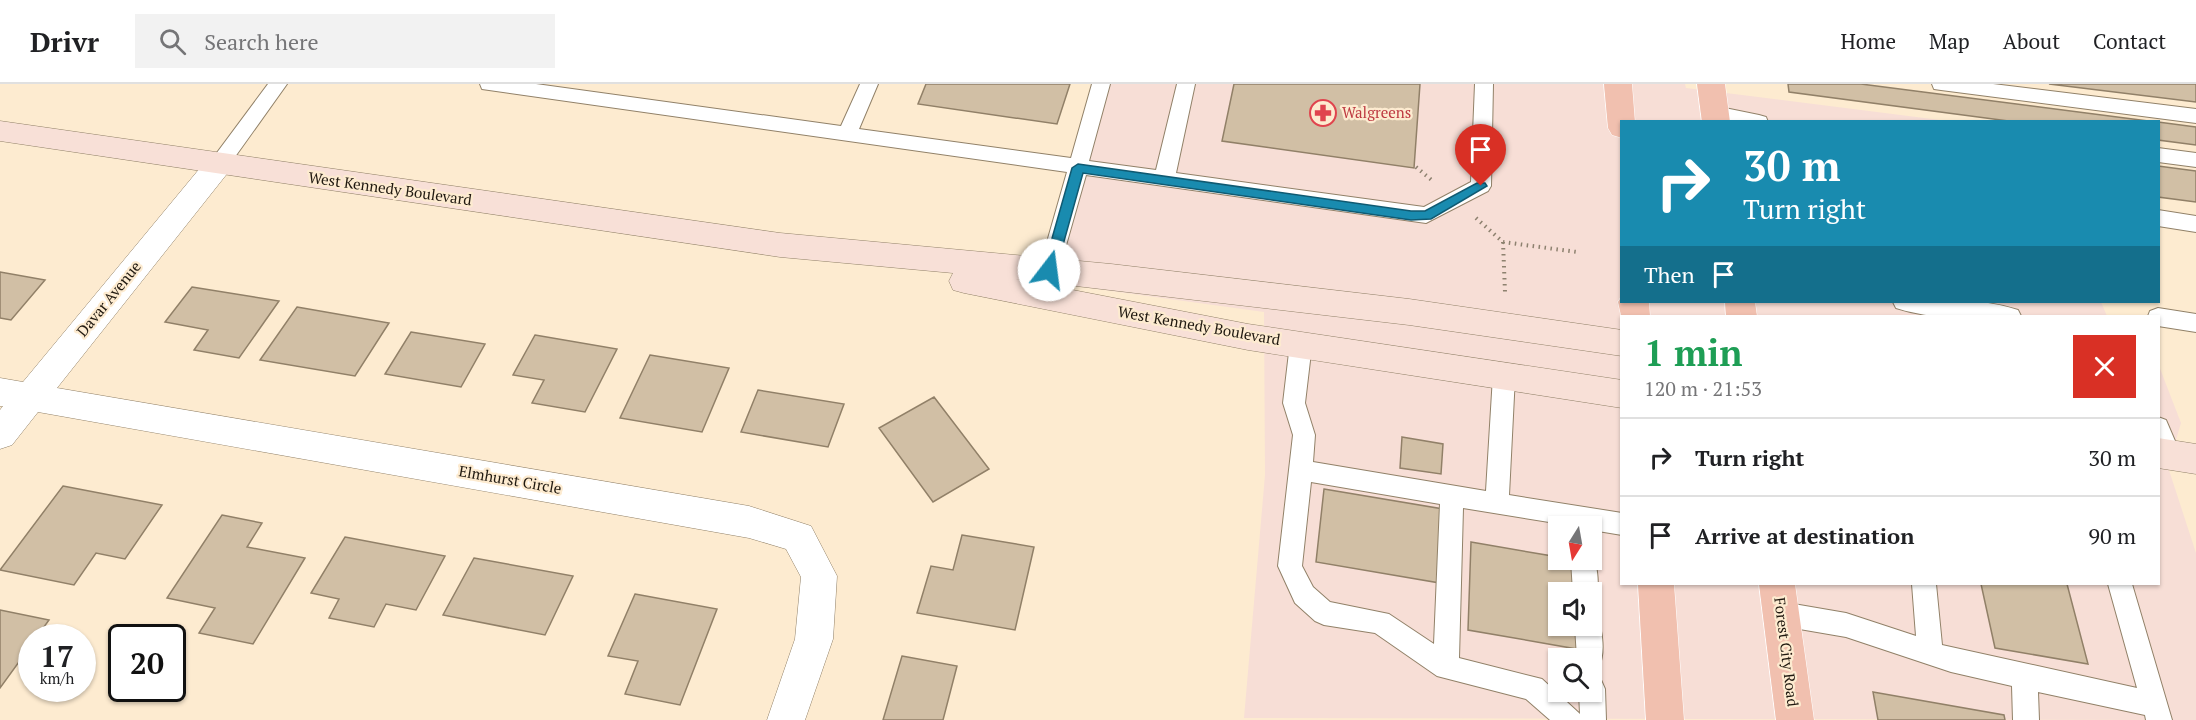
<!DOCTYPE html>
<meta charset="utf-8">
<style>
body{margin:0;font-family:"PT Serif",serif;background:#f2f2f2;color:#202124;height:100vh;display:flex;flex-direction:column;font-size:22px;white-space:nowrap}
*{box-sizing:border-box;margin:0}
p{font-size:20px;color:#757577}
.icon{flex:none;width:33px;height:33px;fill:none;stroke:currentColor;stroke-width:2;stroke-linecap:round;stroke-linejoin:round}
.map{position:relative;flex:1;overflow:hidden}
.panel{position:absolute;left:1620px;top:231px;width:540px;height:270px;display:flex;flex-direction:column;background:#fff;border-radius:0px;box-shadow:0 2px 4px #0004}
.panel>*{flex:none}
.hud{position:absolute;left:1620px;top:36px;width:540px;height:183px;border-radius:0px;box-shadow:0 2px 4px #0004;background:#198baf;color:#fff;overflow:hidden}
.needle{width:39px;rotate:191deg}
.tools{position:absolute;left:1548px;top:432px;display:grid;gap:12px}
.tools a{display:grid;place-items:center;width:54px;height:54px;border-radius:0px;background:#fff;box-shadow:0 2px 4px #0004;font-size:30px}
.speed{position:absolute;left:18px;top:540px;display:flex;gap:12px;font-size:30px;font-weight:700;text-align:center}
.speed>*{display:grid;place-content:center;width:78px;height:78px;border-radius:50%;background:#fff;box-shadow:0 2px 4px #0004;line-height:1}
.speed small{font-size:15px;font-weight:400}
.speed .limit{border:3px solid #111;border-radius:9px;background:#fff;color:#111}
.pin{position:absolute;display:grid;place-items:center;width:51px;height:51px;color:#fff;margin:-62px -26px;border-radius:50% 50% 50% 0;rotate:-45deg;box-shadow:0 0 6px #0007}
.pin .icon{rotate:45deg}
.me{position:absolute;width:66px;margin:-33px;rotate:15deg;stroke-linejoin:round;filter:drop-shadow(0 0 4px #0008)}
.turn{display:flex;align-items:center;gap:21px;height:126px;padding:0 24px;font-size:27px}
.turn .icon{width:78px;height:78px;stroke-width:2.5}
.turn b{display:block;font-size:42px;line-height:51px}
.then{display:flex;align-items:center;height:57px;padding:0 24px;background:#0003;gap:12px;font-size:22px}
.round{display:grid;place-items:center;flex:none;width:63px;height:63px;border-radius:0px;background:#f2f2f2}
.headline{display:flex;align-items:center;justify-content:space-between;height:102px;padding:0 24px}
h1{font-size:36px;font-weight:600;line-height:45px;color:#1e9e55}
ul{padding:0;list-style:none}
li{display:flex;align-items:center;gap:18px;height:78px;padding:0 24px;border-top:2px solid #e0e0e0}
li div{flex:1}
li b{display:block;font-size:22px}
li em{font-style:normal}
header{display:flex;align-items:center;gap:36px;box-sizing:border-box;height:84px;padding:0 30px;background:#fff;border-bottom:2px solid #e0e0e0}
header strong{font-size:28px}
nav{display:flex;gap:33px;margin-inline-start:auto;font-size:21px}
.search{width:420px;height:54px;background:#f2f2f2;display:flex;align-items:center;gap:15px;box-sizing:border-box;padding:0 21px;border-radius:0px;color:#757577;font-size:22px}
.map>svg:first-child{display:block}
.commercial{fill:#f7ded6;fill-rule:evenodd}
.building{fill:#d1bfa5;stroke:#918068;stroke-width:1.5}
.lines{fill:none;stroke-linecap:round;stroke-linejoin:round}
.lane-casing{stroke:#918168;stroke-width:2}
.street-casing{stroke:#918168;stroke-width:1}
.secondary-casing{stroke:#918168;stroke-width:1}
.primary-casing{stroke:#fff;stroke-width:1}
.path{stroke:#8d816f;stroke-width:4;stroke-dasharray:1.5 4.5;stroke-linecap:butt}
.lane{fill:#fff;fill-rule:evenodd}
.street{fill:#fff;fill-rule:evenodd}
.secondary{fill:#f8e0d7;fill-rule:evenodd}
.primary{fill:#f1c0af;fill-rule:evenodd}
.route{fill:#198baf;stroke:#105a72;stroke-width:1.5}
.labels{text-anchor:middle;stroke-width:4.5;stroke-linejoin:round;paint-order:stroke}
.health-label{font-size:15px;fill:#be3a42;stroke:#fdebd0;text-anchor:start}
.street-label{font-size:15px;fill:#201910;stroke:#fdebd0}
</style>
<header>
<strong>Drivr</strong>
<div class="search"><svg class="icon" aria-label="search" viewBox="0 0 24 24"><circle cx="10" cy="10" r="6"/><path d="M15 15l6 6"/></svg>Search here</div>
<nav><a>Home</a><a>Map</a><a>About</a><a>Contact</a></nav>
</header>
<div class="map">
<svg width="2196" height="636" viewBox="0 0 2196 636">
<rect width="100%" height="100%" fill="#fdebd0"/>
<path class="commercial" d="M1109,0H1685L1686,4L1948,37L1622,38V218H2101L2107,232H1622V500H2158L2159,282L2181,339L2168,383L2196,469V636L1244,634L1265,391L1264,228L1053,199L1084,99ZM1558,442H1592V476H1558ZM1558,508H1592V542H1558ZM1558,574H1592V608H1558Z"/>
<path class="building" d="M926,0H1070L1057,40L918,20Z
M1234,0H1420L1414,84L1222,57Z
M1788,0H1861L2156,38H2016L1789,8Z
M2049,0H2196V18Z
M2158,38L2196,43V61L2158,56Z
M2158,82L2196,87V118L2158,113Z
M0,188L45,196L11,236L0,234Z
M192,203L279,217L239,274L194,266L208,246L165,238Z
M297,223L389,239L355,292L260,276Z
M411,248L485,260L461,303L385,290Z
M535,251L617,265L585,328L532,319L544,296L513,291Z
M650,271L729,284L702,348L620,334Z
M758,306L844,320L828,363L741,348Z
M934,313L989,385L933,418L879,344Z
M1402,353L1443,360L1441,390L1400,384Z
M63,402L162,421L125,475L96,469L74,501L0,486Z
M1324,405L1443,425L1440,499L1316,478Z
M222,431L262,439L247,463L305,474L253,560L199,549L215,524L167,514Z
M962,451L1034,463L1015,546L917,529L931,482L953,486Z
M345,453L445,472L416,526L386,520L374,543L329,534L339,515L311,509Z
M1471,458L1558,473V476H1575L1576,508H1558V542H1577V565L1468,546Z
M474,474L573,492L545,551L443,531Z
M1981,500H2067L2088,580L1995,564Z
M635,510L717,525L680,621L625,610L638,577L608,572Z
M0,526L49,536L36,554H32V560L0,604Z
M902,572L957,582L943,636H883Z
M1873,608L2004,631L2005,636H1878Z"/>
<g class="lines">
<defs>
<path id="lane" d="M268,0H287L227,84L220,86L213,84L210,79L213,74Z
M480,0H536L841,42L860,0H878L859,45L1071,74L1092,0H1110L1089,77L1156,86L1177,0H1195L1176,89L1424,123L1471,98L1475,0H1493L1491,102L1488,107L1426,139L1086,91L1059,186L1056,192L1049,194L1042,192L1039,186L1067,88L489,6L482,5Z
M1932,0H1993L2196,25V39L1941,6L1934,5Z
M1715,22L1759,31L1766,33L1768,38H1724L1708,34L1705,29L1708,24Z
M2158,64L2196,69V83L2158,78Z
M2158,126L2196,132V148L2158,142Z
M1893,218C1931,214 1981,214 2018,226L2021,232C1983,236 1933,236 1896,224Z
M2158,224L2196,230V248L2158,242V232H2148L2150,227Z
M1301,251L1309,254L1312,260L1305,319L1315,351L1313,378L1486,407L1493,292L1496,286L1504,283L1512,286L1515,292L1509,411L1622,429V451L1592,446V442H1574L1463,424L1459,574L1542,595L1580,630L1579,608H1592V593L1601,596L1605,605L1606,636H1550L1526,615L1437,592L1375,549L1324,541L1315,537L1295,519L1278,482L1293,351L1283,319L1290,260L1293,254ZM1311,398L1440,420L1434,560L1389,530L1330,518L1313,503L1302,482Z
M2158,333L2166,336L2181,371L2177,378L2169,381L2161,378L2158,373Z
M1592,468C1597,481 1602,507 1592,517V508H1573L1571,476H1592Z
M1912,500H1936L1942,561L2137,604L2108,500H2132L2172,636H2146L2145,631L2038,608L2039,636H2013L2012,602L1951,588L1846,553L1782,542L1773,538L1769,530L1773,522L1782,518L1846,529L1916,552Z
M1592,532L1597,534C1603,548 1605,569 1599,583L1592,586V574H1577L1575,542H1592Z"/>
<path id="street" d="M220,68L230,72L234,79L230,86L57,304L749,422L811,442L837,492L833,555L805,636H767L795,555L801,493L786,465L749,454L38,328L12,361L0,365V326L3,322H0V294L23,298L210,72Z"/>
<path id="secondary" d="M0,37L780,149L1111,180L1409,215L1622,246V272L1409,241L1016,195L1248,240L1622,296V324L1248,266L964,209L953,206L949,197L953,189L780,173L0,57Z
M2158,354L2196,360V390L2158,384Z"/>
<path id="primary" d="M1604,0H1632L1635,38H1622V54L1612,51L1608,44Z
M1697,0H1725L1730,38H1702Z
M1622,212V218H1649L1650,232H1622V236L1618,218Z
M1725,218H1755L1757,232H1726Z
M1638,500H1674L1684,636H1646Z
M1759,500H1795L1814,636H1776Z"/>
</defs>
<use href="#lane" class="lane-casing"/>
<use href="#street" class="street-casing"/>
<use href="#secondary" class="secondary-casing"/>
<use href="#primary" class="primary-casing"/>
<path class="path" d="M1416,83L1434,98
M1476,134L1503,158L1577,168
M1503,158L1505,208"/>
<use href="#lane" class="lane"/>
<use href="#street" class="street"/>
<use href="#secondary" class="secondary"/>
<use href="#primary" class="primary"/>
</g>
<path class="route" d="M1078,80L1411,127H1425L1477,99H1485L1487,102L1431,135L1411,136L1083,89L1056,186L1049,191L1043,186L1072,84Z"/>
<defs>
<symbol id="pharmacy-ring" viewBox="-11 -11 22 22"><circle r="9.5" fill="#fdebd0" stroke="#e0444e" stroke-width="1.5"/><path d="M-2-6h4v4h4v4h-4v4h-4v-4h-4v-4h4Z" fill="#e0444e"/></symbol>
</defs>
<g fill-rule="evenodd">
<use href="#pharmacy-ring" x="1308" y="14" width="30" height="30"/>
</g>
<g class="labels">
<g class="health-label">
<text x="1342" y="34">Walgreens</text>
</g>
<g class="street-label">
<text transform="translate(390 105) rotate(8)" y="5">West Kennedy Boulevard</text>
<text transform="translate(109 215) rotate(-51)" y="5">Davar Avenue</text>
<text transform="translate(1199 242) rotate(10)" y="5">West Kennedy Boulevard</text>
<text transform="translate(510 396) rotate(10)" y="5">Elmhurst Circle</text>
<text transform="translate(1786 568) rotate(83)" y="5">Forest City Road</text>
</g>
</g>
</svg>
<div class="tools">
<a><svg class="needle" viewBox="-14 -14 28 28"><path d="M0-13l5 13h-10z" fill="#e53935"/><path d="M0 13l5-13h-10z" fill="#757577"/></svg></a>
<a><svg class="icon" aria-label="sound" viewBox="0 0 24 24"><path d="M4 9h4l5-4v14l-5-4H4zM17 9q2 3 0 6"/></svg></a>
<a><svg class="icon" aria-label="search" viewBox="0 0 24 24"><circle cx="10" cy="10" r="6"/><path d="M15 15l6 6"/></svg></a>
</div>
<div class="speed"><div>17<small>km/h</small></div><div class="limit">20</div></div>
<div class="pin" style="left:1481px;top:102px;background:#d93025"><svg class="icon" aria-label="arrive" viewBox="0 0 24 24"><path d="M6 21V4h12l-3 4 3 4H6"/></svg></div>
<svg class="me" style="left:1049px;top:186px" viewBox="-20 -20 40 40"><circle r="19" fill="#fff"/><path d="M0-13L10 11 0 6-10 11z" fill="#198baf"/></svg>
<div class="hud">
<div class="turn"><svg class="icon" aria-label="right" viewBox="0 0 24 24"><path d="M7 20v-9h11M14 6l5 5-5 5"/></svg><div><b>30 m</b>Turn right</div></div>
<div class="then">Then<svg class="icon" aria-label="arrive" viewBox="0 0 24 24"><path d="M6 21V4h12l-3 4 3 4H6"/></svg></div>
</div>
<section class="panel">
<div class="headline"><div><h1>1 min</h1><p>120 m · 21:53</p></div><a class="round" style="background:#d93025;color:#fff"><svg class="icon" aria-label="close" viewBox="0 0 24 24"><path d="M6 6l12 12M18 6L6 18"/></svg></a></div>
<ul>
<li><svg class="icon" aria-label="right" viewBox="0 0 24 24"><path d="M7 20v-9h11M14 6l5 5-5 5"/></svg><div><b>Turn right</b></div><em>30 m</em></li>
<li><svg class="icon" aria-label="arrive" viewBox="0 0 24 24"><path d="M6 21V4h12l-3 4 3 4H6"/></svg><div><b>Arrive at destination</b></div><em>90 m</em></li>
</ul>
</section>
</div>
